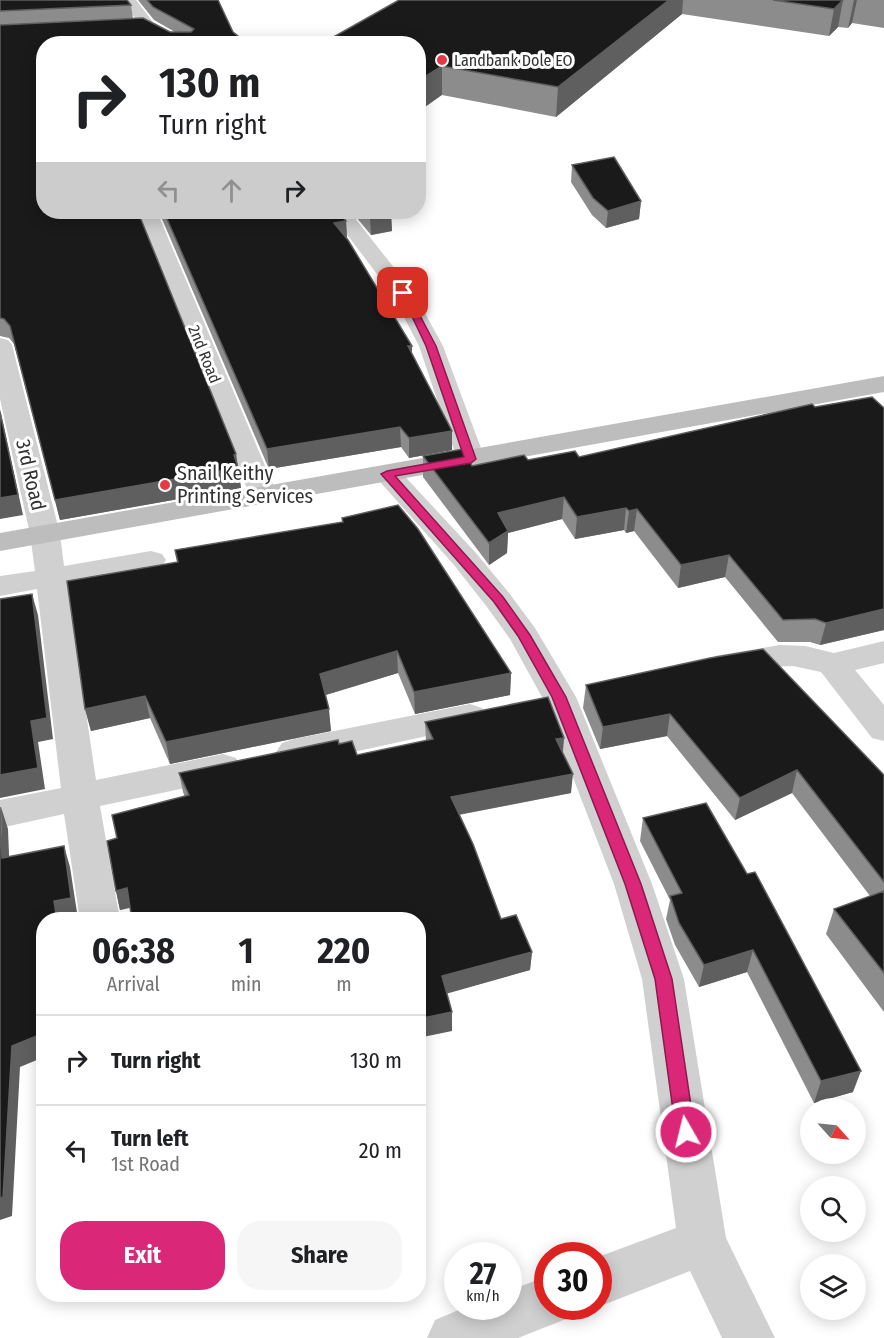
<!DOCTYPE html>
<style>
body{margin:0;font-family:"Fira Sans Condensed",sans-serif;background:#f6f6f6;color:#202124;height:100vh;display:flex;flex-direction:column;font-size:22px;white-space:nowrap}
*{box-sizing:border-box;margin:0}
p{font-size:20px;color:#757577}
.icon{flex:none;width:33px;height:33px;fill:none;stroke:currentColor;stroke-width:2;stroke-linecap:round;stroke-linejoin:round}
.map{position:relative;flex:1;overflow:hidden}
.details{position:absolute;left:36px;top:912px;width:390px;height:390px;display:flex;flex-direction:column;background:#fff;border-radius:24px;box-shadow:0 3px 15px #0003}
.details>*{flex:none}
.banner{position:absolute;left:36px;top:36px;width:390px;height:183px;border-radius:24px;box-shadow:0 3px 15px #0003;background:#fff;color:#202124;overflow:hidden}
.needle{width:39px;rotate:117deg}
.controls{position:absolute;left:800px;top:1098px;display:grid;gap:12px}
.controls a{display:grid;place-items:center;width:66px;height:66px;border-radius:50%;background:#fff;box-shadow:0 3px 15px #0003;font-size:30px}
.speed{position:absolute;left:444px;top:1242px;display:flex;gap:12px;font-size:30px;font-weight:700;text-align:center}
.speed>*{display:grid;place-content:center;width:78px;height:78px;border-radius:50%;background:#fff;box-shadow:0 3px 15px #0003;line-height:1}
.speed small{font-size:15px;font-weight:400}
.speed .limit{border:9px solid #d22;background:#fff;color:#111}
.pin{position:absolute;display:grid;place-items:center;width:51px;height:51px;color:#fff;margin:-26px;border-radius:12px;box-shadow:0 3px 9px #0006}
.me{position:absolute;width:66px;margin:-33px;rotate:352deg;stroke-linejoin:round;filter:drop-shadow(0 0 4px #0008)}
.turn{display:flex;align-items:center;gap:21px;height:126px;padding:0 24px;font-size:27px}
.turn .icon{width:78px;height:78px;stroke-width:2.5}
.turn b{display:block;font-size:42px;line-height:51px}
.lanes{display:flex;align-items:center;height:57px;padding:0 24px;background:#0003;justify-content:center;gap:30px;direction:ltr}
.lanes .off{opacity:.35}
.eta{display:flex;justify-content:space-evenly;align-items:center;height:102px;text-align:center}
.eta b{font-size:36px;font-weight:700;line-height:42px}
.cta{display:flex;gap:12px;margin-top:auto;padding:12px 24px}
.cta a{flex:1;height:69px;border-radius:24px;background:#db2777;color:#fff;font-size:24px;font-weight:700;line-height:69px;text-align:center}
.cta a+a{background:#f6f6f6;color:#202124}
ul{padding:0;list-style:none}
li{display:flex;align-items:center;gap:18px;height:90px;padding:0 24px;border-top:2px solid #e0e0e0}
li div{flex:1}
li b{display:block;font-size:22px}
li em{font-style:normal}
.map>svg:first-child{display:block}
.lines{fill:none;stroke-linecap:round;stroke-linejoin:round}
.minor{fill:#d0d0d0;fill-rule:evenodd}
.secondary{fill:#bdbdbd;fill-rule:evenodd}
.wall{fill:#8c8c8c}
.shaded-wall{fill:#5f5f5f}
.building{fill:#1a1a1a;stroke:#5f5f5f;stroke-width:1.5}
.route{fill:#db2777;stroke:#8e194d;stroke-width:1.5}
.poi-dot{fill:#e63946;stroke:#fff;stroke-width:2}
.labels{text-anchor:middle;stroke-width:6;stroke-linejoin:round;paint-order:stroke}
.far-poi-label{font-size:16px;fill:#333;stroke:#fff;text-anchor:start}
.far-street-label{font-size:16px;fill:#333;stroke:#fff}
.poi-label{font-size:20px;fill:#333;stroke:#fff;text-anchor:start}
.street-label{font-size:20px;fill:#333;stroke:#fff}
</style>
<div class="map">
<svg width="884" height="1338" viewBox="0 0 884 1338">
<rect width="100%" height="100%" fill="#fff"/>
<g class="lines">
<path class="minor" d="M121,0H136L153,22L193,44C157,44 141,28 121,0Z
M137,212H157L278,496L274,502L264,504L254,502L250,496Z
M330,212H350L414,293L443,346L485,459L481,465L471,467L461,465L457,459L419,346L392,294Z
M0,338L8,340L12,345L60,534L64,566L151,551L162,554L166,560L162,566L151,569L67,584L96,780L223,754L236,758L241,767L236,776L223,780L100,806L120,920H80L64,814L0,828V800L61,788L37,589L0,596V576L35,571L30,534L0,399Z
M387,466L397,468L476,553L509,593L535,628L576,697L652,884L684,979L726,1238L775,1338H722L690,1271L598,1307L597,1306L598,1257L676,1228L642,979L614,884L542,697L510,639L487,607L454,565L373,474L377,468Z
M884,641V663L855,670L884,705V741L872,738L821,672L793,666L767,667L726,675L714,672L710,664L714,656L780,645L805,646L834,653Z
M470,704L482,708L487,716L482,724L294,765L282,761L276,752L282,743L294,739Z
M548,1276V1306H571L566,1319L518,1338H427L435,1320L468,1306H508V1291Z"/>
<path class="secondary" d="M884,376V392L0,551V533Z"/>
</g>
<path class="wall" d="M0,0L131,5L133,19L170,32H175L154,20L138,0H218L233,32L44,44L236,454L241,488L60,520L14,344L9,338L0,336Z
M399,0H884V28L852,23L848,28L838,27L829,36L682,14L556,117L442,95Z
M572,165L641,201L639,219L606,228L592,215L571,182Z
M159,212H339L346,221L347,238L412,346V354L452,431V450L409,458L401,447L269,469Z
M352,212H389L391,214L392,231L371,235Z
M815,407L884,408V630L820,645L810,642H778L725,577L678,588L634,531L626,533L624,530L575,539L562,519L508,533L507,553L489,565L423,477V456L472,466L528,460L579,457Z
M342,518L511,673L510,695L415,714L398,673L326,695L331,731L170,764L150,718L91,731L85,709L177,562L175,550L342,522Z
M586,685L884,775V1012L826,934L834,909L870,896L792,793L735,820L667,736L600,749L583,708Z
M425,722L564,738L563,753L571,793L459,815L501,919L532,952L530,970L447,993L452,1012V1031L418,920L130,908L120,910L116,891L117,838L185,797L183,792L179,773L339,744L357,755L426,741Z
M706,803L853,1092L814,1103L747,972L699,987L675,945L666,919L670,900L640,841L643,818Z"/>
<path class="shaded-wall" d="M669,0H683L682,14L556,117L558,87Z
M843,0L838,27L829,36L834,9Z
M854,0H857L852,23L848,28Z
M442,66V95L418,112V81Z
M641,201L639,219L606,228L608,211Z
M391,214L392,231L371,235L370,217Z
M346,221L347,238L334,223Z
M408,346H412V364Z
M0,409L23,515L0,519Z
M400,427L401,447L269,469L267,449Z
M452,431V450L409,458V438Z
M236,454L241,488L60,520L55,500Z
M564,497L562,519L508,533L507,553L489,565V543L498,513Z
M626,508L624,530L575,539L577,517Z
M637,509L634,531L626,533L629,511Z
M729,555L725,577L678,588L681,565Z
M32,594L38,615L53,739L38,742L45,789L0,798V775L31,721Z
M884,609V630L820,645L826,623Z
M397,651L398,673L322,696L320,674Z
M511,673L510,695L415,714L414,692Z
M145,696L150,718L91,731L85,709Z
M329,709L331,731L170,764L166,742Z
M670,714L667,736L600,749L603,727Z
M564,738L562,757L556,739Z
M797,770L792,793L735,820L740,798Z
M573,774L571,793L451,816V797Z
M1,807L8,829L10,879L2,858Z
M64,846L70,867L78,919L75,920H57L54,901Z
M127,888L132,907L120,910L116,891Z
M753,950L747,972L699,987L704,965Z
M532,952L530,970L442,995V976Z
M452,1012V1031L418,1038V1019Z
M44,1033V1057L20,1067L12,1216L0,1220V1198L12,1046Z
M861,1071L853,1092L814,1103L821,1081Z"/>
<path class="building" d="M0,0H127L131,5L0,11Z
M147,0H218L233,32L248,44H44V212H138L236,454L234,455L238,468L55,500L10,326L4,319L0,318V25L143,18L170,32H191L194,29L153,7Z
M399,0H669L558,87L442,66L418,81V44H321Z
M773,0H843L834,9Z
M614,157L641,201L608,211L593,198L572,165Z
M164,212H339L346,221L334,223L348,240L412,346H408L452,431L409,438L400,427L267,449Z
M365,212H389L391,214L370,217Z
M872,397L884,408V609L826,623L815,619L783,620L729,555L681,565L637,509L629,511L626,508L577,517L564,497L498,513L508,531L489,543L423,456L463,449L472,466L524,455L528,460L575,451L579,457L812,404L815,407Z
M0,412L18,495L0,498Z
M398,505L418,529L511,673L414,692L397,651L320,674L329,709L166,742L145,696L85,709L67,581L178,562L175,550L343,522L342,518Z
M32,594L47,718L31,721L38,768L0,775V599Z
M763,649L884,775V882L797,770L740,798L670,714L603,727L586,685L710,658Z
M548,697L564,738L556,739L573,774L451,797L473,844L501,919L516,915L532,952L442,976L452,1012L418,1019V920H132L127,888L116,891L107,841L117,838L112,815L189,795L179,773L338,740L339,744L352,741L357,755L433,739L425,722Z
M706,803L747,874L755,872L861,1071L821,1081L753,950L704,965L679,923L670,896L682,893L643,818Z
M0,807L2,858L64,846L71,898L54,901L57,920H44V1033L12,1046L3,1197L0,1198Z
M884,891V973L834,909Z"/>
<path class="route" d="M400,291L408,293L436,346L476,459L471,463L395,476L503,597L530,635L566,697L641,884L672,979L695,1132L692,1139L686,1141L679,1139L676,1132L655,979L625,884L552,697L518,636L494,602L381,474L387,471L464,457L426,346Z"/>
<g class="poi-dot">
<circle cx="442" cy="60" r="6"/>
<circle cx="165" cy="485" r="6"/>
</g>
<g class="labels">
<g class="far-poi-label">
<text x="454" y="66">Landbank Dole EO</text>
</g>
<g class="far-street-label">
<text transform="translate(205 354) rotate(68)" y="6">2nd Road</text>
</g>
<g class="poi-label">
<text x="177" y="480">Snail Keithy<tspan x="177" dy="23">Printing Services</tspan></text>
</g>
<g class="street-label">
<text transform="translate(31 475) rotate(77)" y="7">3rd Road</text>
</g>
</g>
</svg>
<div class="controls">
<a><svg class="needle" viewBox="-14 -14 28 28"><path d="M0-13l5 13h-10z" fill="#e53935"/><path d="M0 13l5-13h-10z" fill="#757577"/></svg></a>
<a><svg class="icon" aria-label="search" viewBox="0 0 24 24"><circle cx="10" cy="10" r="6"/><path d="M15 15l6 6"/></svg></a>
<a><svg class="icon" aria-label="layers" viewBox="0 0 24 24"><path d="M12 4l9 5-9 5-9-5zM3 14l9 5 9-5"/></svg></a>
</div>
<div class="speed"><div>27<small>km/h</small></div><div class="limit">30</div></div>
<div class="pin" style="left:403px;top:293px;background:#d93025"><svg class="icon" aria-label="arrive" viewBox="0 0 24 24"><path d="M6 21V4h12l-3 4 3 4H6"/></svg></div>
<svg class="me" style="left:686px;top:1132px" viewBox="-20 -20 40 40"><circle r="17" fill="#db2777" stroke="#fff" stroke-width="3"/><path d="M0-11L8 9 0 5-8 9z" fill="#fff"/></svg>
<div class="banner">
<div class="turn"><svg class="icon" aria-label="right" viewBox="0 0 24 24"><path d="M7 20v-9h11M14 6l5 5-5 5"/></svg><div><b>130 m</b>Turn right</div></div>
<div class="lanes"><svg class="icon off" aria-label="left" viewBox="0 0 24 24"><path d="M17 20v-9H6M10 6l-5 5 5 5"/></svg><svg class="icon off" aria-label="ahead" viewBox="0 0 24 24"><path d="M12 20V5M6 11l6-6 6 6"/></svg><svg class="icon" aria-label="right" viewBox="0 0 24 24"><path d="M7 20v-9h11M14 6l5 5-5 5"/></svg></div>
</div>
<section class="details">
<div class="eta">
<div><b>06:38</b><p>Arrival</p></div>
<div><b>1</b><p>min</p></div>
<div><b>220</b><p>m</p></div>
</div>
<ul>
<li><svg class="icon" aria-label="right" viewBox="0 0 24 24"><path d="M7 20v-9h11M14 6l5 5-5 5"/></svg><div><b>Turn right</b></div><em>130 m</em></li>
<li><svg class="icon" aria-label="left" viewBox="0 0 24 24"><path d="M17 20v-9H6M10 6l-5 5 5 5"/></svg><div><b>Turn left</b><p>1st Road</p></div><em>20 m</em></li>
</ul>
<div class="cta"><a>Exit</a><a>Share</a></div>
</section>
</div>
